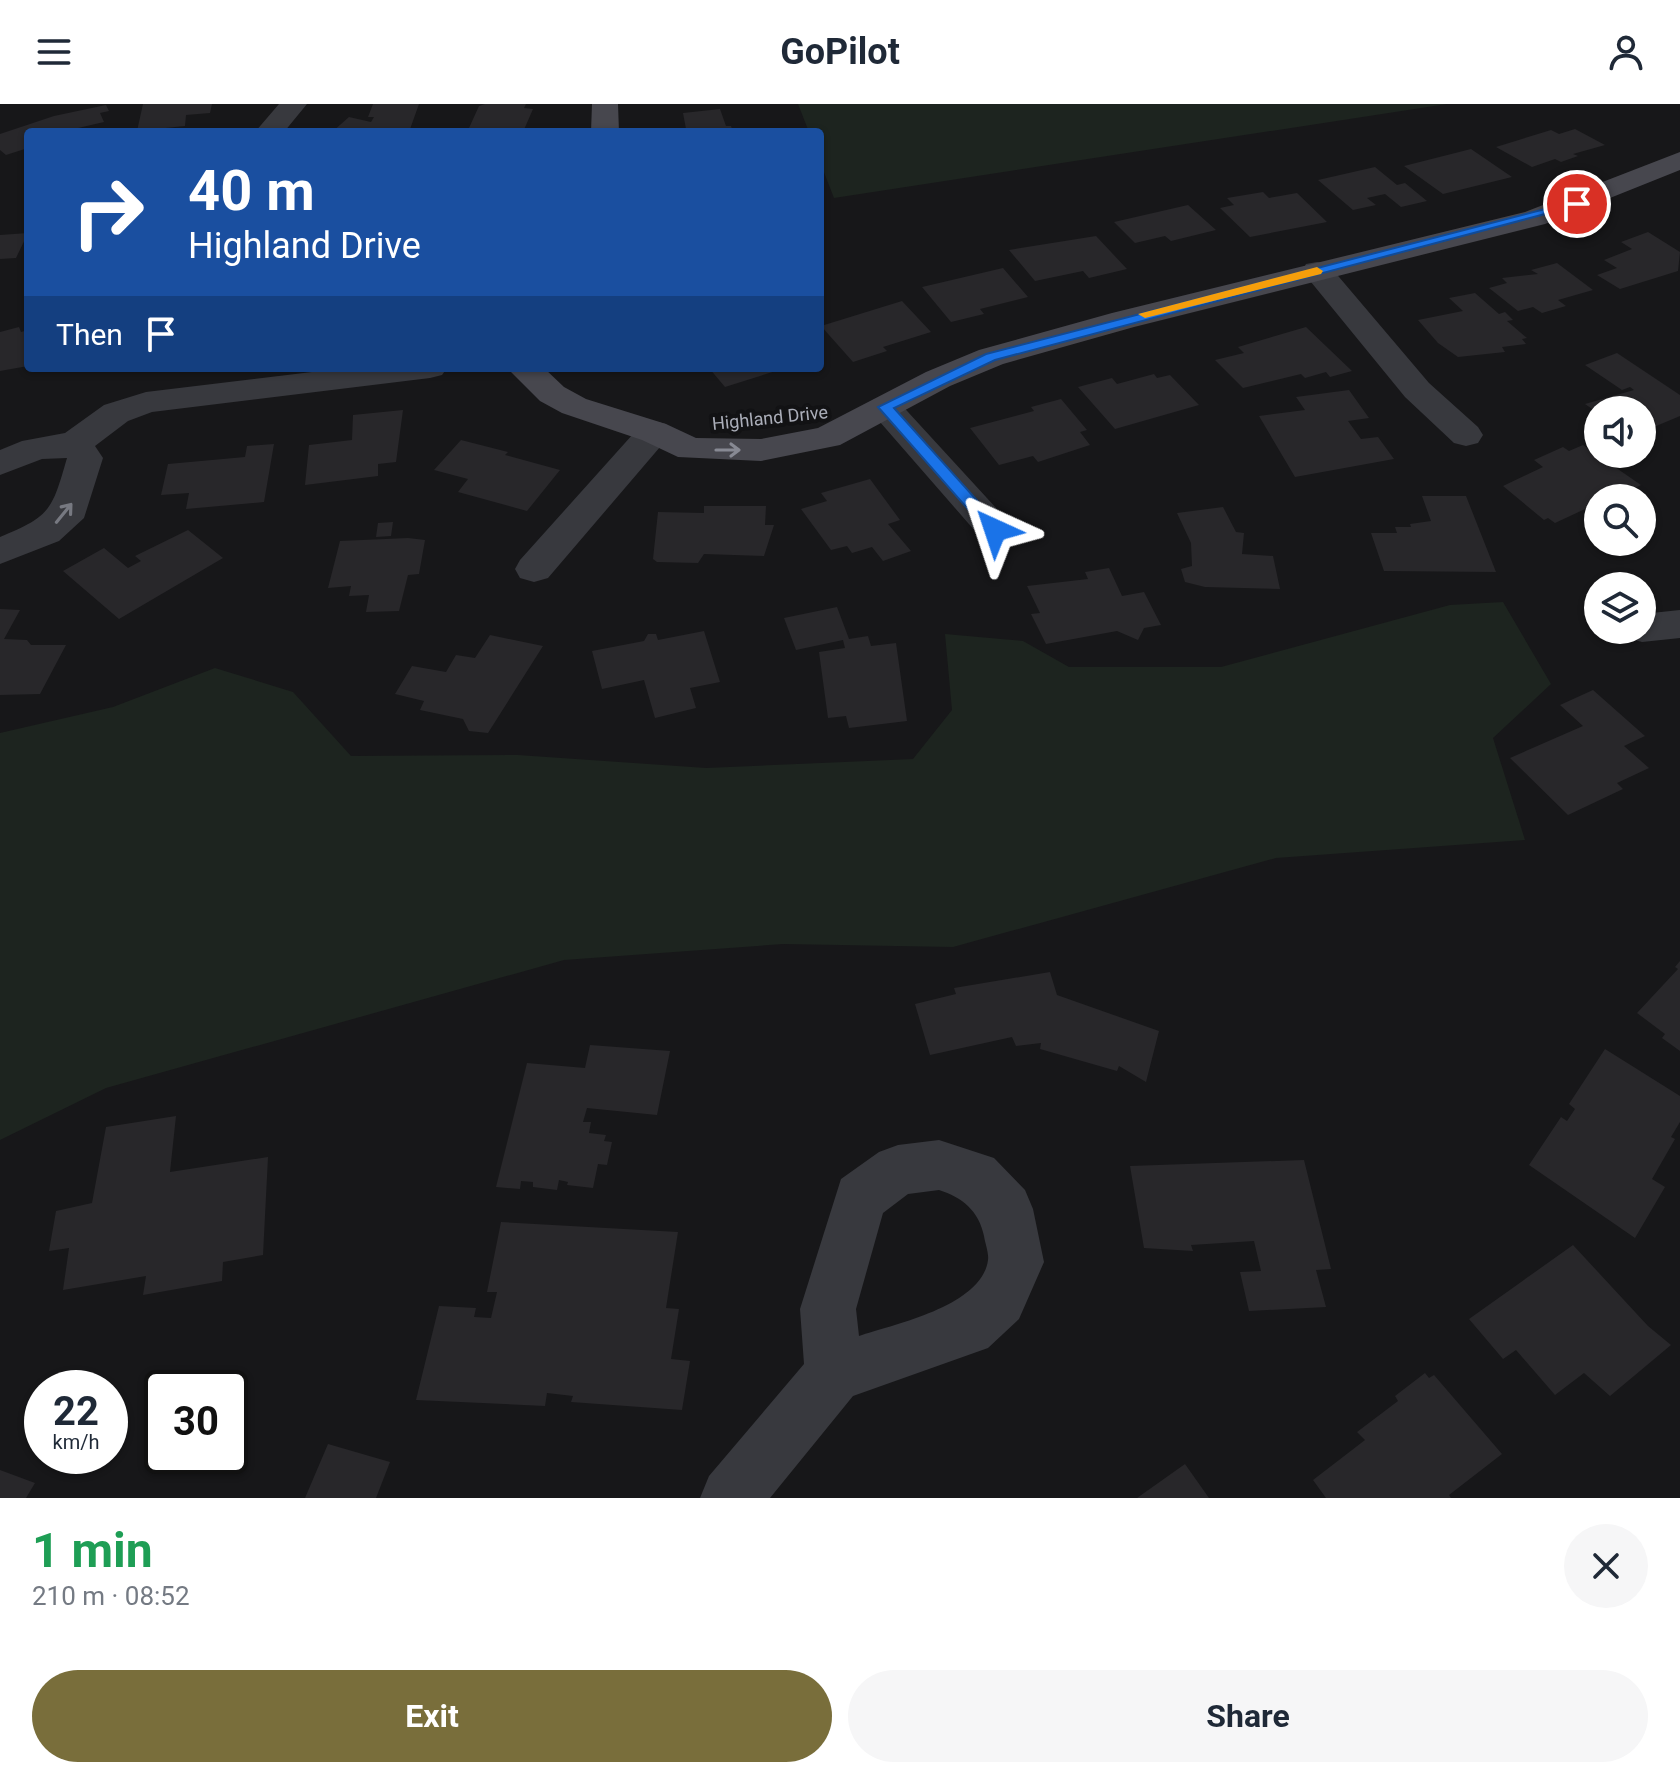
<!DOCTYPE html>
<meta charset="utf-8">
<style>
body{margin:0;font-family:Roboto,sans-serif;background:#f6f6f7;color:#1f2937;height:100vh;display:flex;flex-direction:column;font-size:30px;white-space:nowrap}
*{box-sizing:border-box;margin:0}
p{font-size:26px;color:#747a83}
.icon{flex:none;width:44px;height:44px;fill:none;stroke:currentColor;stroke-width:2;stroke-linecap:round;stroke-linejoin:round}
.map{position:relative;height:1394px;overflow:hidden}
.side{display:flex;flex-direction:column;background:#fff;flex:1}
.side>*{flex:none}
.hud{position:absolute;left:24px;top:24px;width:800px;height:244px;border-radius:8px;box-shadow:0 2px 6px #0004;background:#1a4fa0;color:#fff;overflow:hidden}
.tools{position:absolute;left:1584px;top:292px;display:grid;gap:16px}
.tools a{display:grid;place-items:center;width:72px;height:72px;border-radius:50%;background:#fff;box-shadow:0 2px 6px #0004;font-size:40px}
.speed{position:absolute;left:24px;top:1266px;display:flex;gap:16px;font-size:40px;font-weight:700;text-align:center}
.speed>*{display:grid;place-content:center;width:104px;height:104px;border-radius:50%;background:#fff;box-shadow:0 2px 6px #0004;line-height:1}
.speed small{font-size:20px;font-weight:400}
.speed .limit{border:4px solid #111;border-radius:12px;background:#fff;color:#111}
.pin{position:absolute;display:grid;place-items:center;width:68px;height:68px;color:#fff;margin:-34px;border:4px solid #fff;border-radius:50%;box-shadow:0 2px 8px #0007}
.me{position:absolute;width:88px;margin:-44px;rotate:318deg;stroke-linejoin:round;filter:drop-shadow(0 0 6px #0008)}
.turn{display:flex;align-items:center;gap:28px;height:168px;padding:0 32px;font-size:36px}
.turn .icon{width:104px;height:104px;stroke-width:2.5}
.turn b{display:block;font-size:56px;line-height:68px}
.then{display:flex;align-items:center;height:76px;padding:0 32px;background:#0003;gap:16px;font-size:30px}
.round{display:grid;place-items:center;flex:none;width:84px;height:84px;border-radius:42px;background:#f6f6f7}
.summary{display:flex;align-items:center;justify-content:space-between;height:136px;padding:0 32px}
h1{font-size:48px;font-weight:700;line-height:60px;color:#1e9e55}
.cta{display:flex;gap:16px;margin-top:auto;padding:16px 32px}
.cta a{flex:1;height:92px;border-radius:48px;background:#796e3b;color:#fff;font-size:32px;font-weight:700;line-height:92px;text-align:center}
.cta a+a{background:#f6f6f7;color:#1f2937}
header{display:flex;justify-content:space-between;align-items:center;height:104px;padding:0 32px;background:#fff;font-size:36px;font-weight:700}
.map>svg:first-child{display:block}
.green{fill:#1d241f}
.building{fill:#28272a}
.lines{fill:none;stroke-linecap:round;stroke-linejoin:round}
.street{fill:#38393e;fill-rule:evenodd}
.secondary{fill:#47474e;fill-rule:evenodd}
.oneway{stroke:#878993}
.oneway2{stroke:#777981}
.route{fill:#1a73e8;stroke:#114b97;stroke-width:2}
.slow{fill:#f59e0b}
.labels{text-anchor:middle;stroke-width:8;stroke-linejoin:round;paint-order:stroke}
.far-street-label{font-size:18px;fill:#aaadb8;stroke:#121214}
</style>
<header><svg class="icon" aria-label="menu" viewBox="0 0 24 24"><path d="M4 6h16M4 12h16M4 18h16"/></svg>GoPilot<svg class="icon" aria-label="person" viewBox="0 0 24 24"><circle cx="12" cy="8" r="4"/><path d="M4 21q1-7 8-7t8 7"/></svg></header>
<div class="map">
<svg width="1680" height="1394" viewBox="0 0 1680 1394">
<rect width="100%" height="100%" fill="#171719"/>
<path class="green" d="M798,0H1447L834,94L820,58V28H809Z
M1503,498L1551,580L1493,634L1525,736L1276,754L953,843L783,840L564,856L106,984L0,1036V629L113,603L215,564L293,588L351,652L518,651L706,664L913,655L952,606L945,530L1023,537L1069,563H1221L1450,501Z"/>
<path class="building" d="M143,0H212L210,9L186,11L185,22L137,27Z
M373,0H419L409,28H332L349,13L371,18L374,13H368Z
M485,0H526L524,4L533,5L523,28L469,24L479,2Z
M106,1L109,7L100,9L104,18L61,28H28V44L6,51L0,46V30L54,12Z
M720,5L726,22H731L733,28H677L686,25L683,9Z
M1575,25L1605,41L1573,50L1578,52L1561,58L1555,55L1532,63L1496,43L1551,26L1559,30Z
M1471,45L1512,73L1443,90L1404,62Z
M1375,63L1397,81L1405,79L1427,97L1401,103L1385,90L1367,94L1376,101L1353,106L1318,76Z
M1263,88L1269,94L1297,89L1327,118L1250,133L1220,104L1234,101L1227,94Z
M1188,101L1216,126L1171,137L1165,132L1135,139L1114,118Z
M1648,128L1680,148L1678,167L1620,185L1597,171L1617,164L1604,156L1632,145L1621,138Z
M28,129L16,154L0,155V131Z
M1096,132L1127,165L1089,174L1083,167L1035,177L1009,146Z
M1557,159L1593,186L1558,196L1566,202L1542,209L1533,203L1518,207L1489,184L1507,179L1502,174L1538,170L1531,166Z
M1003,164L1028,193L980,205L984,210L951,218L922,183Z
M1475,189L1499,210L1505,208L1513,216L1507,217L1527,234L1522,235L1526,240L1502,243L1505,248L1458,253L1438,239L1418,216L1463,207L1449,194Z
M902,197L931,228L883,243L887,247L853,258L821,222Z
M19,223L21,228L28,226V262L0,267V228Z
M1306,223L1352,267L1330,273L1326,268L1305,274L1301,270L1243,284L1215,256L1244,249L1238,243Z
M1617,249L1680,291V312L1642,328V306H1598V309L1585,300L1634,286L1630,283L1622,286L1585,261Z
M709,264H782V265L725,283Z
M1154,270L1157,274L1170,271L1199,301L1115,325L1078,283L1112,274L1117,280Z
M1349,286L1369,314L1348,317L1361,335L1378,333L1394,355L1295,373L1259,312L1305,306L1296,293Z
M1061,295L1087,326L1080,328L1090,341L1038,358L1033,352L999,361L970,324L1034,307L1031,303Z
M403,306L396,358L378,360V372L305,381L309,341L352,336L353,311Z
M461,336L508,348L505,351L560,366L527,407L458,388L468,375L434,366Z
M274,340L264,398L186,405L189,389L161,391L168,360L245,353L247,342Z
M1583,341L1641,381L1615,394H1598V399L1555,419L1548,414L1544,416L1503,382L1543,363L1534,356L1563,343L1569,347Z
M870,375L900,416L888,420L911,447L883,457L872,443L852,449L847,442L831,446L801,405L827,397L821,389Z
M1422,392H1466L1496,468L1384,467L1371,429H1397L1395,423H1411L1410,420L1431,417Z
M704,402H766L765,421H774L764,452L704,450L698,459L657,458L653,455L658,408L704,409Z
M1223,403L1236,428L1244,429L1242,450L1273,452L1280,485L1205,483L1185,478L1181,465L1192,462L1191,439L1177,409Z
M393,418L391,432L376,433L378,419Z
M188,426L223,454L119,515L63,467L104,444L128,464L141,457L135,452Z
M408,434L425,436L419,470L408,471L399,507L366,508L369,491L349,492L351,482L328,484L340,437Z
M1109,464L1122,492L1144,488L1161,521L1144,524L1138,536L1117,527L1046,540L1031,510L1040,509L1027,482L1088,475L1085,468Z
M837,503L849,535L868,532L871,542L896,539L907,617L849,624L846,612L828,614L819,548L845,544L843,536L796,546L784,514Z
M0,505L20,506L4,535L27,536L31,541H66L40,590L0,591Z
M704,527L720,578L690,584L696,604L655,614L644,576L602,585L592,547L644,537L648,530H656L658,536Z
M490,531L543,542L488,629L469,627L463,615L420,606L424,597L395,590L412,562L446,568L456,551L475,554Z
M1593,586L1645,632L1624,642L1649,664L1617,679L1623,685L1568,711L1510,654L1583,622L1560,601Z
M1680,857V947L1662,934L1665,930L1637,909L1678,865L1675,863Z
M1050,868L1057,891L1159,927L1146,978L1119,962L1117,967L1040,945L1041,939L1016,942L1012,933L930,951L915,900L956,890L954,884Z
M590,941L670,947L657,1011L587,1004L583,1018H591L589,1029L606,1031L604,1037L612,1038L607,1061L598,1060L593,1084L567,1081L568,1078L559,1076L557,1086L533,1083V1078L521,1077L520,1085L496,1083L527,959L585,964Z
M1605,945L1680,992V1018L1671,1033L1675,1035L1652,1075L1665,1083L1635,1134L1529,1061L1561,1013L1567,1017L1575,1005L1569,1000Z
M176,1012L170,1068L268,1053L263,1151L223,1158L222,1177L143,1191L146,1172L63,1186L69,1144L49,1147L56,1107L92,1099L106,1023Z
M1304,1056L1331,1165L1316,1166L1326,1203L1249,1207L1240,1168L1261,1167L1254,1137L1191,1141L1193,1147L1144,1144L1130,1062Z
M501,1118L678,1128L666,1204L679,1205L671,1255L690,1257L682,1306L571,1298L573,1292L547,1289L545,1302L416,1296L439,1202L476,1204L474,1213L491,1214L497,1188H487Z
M1573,1141L1648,1222L1671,1241L1610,1292L1584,1269L1555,1291L1516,1246L1503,1255L1469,1215Z
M1425,1269L1429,1274L1434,1271L1502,1350L1449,1391L1451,1394H1326L1313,1376L1365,1336L1357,1328L1398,1297L1395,1292Z
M328,1340L390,1358L376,1394H305Z
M1185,1360L1209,1394H1137Z
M0,1366L35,1379L26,1394H0Z"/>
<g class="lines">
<path class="street" d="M279,0H307L284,28H255Z
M1317,158L1328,160L1429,279L1478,323L1483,331L1478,339L1466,342L1454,339L1405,293L1302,167L1306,160Z
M345,264H447L442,271L430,274L152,308L128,317L95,342L103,354L84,414L59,437L0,460V433C51,412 52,406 67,354L42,355L0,371V346L22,337L65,329L104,301L146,288Z
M885,292L897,296L1008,417L1014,426L1008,435L995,438L982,435L873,310L868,303L873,296Z
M654,317L666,320L671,328L666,336L548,474L534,478L520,474L515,465L520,456L642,320Z
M1680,506V534L1642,538L1628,534L1623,526H1642V510Z
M939,1036L994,1054L1025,1086L1033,1105L1044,1158L1019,1215L988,1244L853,1292L770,1394H700L709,1372L804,1260L800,1205L841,1075L879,1048L898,1041ZM939,1086C962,1093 979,1107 984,1132C985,1139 989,1149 988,1156C982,1202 895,1220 859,1232L856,1205L883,1109L908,1090Z"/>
<path class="secondary" d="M592,0H618L619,28H591Z
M1680,48V66L1545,120L1134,223L1003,260L950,282L840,341L761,357L678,353L642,336L562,309L540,297L507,264H544L564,283L586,295L666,320L696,334L761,335L818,324L926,268L979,246L1112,209L1525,108Z"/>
</g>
<defs><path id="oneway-shaft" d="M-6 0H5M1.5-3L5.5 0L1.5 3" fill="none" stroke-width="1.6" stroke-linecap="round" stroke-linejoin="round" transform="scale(2)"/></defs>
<use class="oneway" href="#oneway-shaft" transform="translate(728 346)"/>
<use class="oneway2" href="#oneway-shaft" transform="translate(64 409) rotate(-51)"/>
<path class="route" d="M1572,98L1583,100L995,256L894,304L1000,422V429H989L878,303L986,250Z"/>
<path class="slow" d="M1317,163L1323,167L1321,170L1145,214L1138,210Z"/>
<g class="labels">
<g class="far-street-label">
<text transform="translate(770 314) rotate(-6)" y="6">Highland Drive</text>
</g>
</g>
</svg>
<div class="tools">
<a><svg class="icon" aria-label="sound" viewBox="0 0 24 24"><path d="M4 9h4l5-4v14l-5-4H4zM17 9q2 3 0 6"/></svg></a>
<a><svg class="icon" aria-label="search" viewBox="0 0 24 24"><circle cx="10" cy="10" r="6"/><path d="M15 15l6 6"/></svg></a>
<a><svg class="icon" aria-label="layers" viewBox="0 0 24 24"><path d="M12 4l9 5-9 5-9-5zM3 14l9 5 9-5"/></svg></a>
</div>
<div class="speed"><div>22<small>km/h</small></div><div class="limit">30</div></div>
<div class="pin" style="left:1577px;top:100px;background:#d93025"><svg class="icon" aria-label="arrive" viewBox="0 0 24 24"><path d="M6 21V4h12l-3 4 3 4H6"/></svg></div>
<svg class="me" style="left:995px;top:426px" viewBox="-20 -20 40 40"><path d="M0-17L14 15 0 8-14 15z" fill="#1a73e8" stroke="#fff" stroke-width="4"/></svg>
<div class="hud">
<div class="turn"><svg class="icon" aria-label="right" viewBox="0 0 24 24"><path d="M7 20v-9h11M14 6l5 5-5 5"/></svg><div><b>40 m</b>Highland Drive</div></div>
<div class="then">Then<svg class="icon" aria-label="arrive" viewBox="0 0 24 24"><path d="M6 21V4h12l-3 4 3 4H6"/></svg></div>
</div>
</div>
<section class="side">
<div class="summary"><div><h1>1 min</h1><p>210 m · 08:52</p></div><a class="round"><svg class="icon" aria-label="close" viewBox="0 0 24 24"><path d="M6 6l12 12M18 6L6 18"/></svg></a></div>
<div class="cta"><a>Exit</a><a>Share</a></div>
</section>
